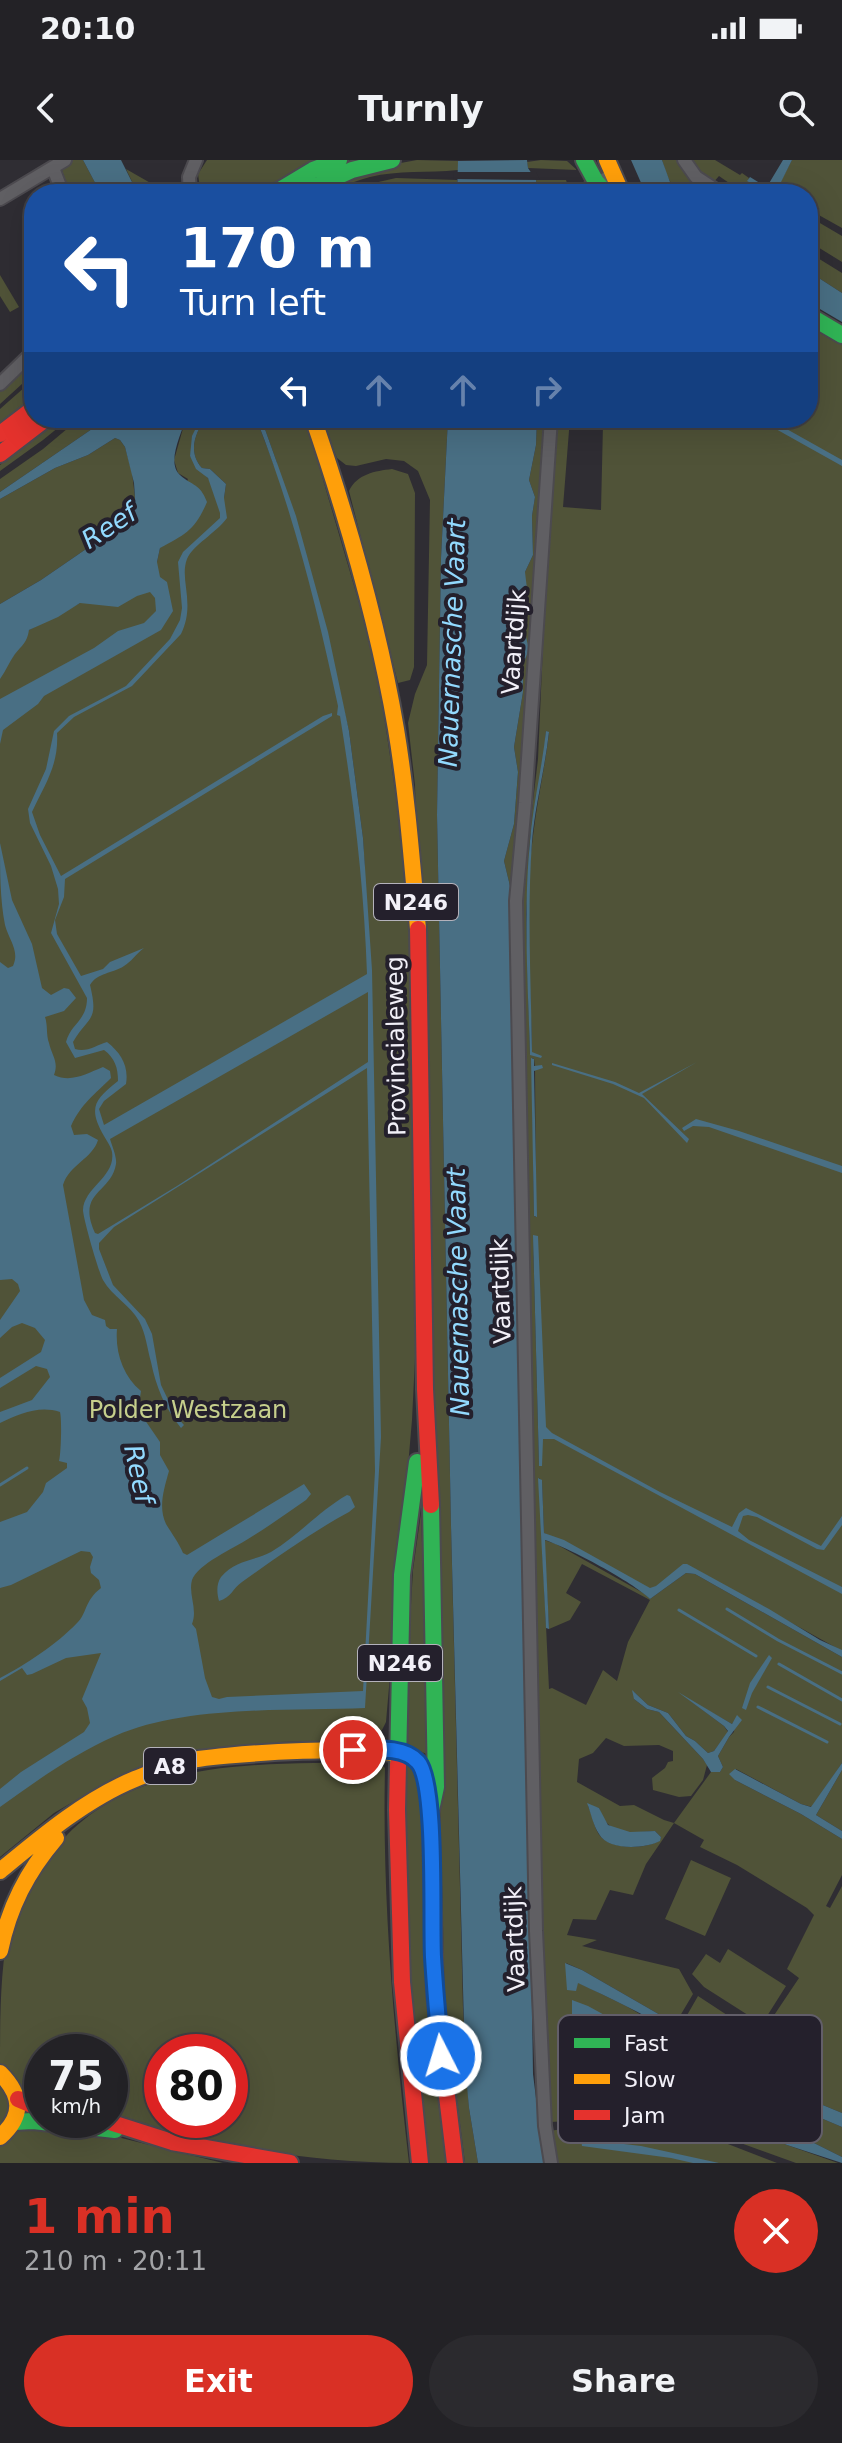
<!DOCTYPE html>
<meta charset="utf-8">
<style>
body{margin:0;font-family:"DejaVu Sans",sans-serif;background:#2b2a2e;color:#f1f3f6;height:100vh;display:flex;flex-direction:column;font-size:30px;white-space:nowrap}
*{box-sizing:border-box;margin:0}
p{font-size:26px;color:#a3a4a7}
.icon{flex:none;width:44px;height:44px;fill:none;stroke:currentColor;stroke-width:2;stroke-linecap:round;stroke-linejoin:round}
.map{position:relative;height:2003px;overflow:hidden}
.sheet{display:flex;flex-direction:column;background:#232226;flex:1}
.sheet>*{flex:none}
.guide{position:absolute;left:24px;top:24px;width:794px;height:244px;border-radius:32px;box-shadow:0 8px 32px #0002,0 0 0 2px #403f43;background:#1a4fa0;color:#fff;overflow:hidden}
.speed{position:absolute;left:24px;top:1874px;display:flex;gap:16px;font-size:40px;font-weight:700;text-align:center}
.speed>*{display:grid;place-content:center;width:104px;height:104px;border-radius:50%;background:#232226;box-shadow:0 8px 32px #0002,0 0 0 2px #403f43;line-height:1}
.speed small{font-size:20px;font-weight:400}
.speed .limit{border:12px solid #d22;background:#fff;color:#111}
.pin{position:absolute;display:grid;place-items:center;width:68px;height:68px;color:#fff;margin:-34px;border:4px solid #fff;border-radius:50%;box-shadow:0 2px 8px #0007}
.me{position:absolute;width:88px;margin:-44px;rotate:355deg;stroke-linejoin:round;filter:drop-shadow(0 0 6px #0008)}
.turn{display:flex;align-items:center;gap:28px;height:168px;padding:0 24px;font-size:36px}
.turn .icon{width:104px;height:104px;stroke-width:2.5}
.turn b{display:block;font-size:56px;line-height:68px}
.lanes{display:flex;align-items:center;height:76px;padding:0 24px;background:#0003;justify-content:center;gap:40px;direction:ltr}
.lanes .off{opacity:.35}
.round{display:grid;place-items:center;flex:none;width:84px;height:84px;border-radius:42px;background:#2b2a2e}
.overview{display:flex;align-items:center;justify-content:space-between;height:136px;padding:0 24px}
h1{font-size:48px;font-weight:700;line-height:60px;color:#d93025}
.cta{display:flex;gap:16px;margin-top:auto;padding:16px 24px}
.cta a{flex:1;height:92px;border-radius:48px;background:#d93025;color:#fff;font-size:32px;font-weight:700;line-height:92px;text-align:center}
.cta a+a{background:#2b2a2e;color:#f1f3f6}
.status{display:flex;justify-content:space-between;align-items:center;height:56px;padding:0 40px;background:#232226;direction:ltr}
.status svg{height:22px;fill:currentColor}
header{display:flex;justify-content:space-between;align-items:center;height:104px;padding:0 24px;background:#232226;font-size:36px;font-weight:700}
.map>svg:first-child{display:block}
.green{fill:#505338;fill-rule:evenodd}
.water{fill:#496f84;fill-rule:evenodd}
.pier{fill:#2f2d33}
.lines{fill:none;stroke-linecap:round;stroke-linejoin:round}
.stream{stroke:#496f84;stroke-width:3}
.street-casing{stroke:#4c4a4f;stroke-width:16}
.fast-casing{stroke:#4c4a4f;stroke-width:20}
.slow-casing{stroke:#4c4a4f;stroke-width:20}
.jam-casing{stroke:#4c4a4f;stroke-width:20}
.street{stroke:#605f63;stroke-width:12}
.fast{stroke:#30b455;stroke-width:16}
.slow{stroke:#ff9f0a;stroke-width:16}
.jam{stroke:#e5322d;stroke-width:16}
.route-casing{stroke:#114b97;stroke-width:20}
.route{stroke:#1a73e8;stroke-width:14}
.labels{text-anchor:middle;stroke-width:8;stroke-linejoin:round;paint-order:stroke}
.shield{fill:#24202c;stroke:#b4b2bb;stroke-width:2}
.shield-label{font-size:22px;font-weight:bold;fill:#f2f0f8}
.street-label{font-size:24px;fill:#f2f0f8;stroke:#24202c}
.park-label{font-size:24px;fill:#c6cf8c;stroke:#24202c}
.water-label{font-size:26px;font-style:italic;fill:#92d9fe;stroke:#24202c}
.key{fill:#24202c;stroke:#625e69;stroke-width:2}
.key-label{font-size:22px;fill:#f2f0f8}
</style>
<div class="status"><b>20:10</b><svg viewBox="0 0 49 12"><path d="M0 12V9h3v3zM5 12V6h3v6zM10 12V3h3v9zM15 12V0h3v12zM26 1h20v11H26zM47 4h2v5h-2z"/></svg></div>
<header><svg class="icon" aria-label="back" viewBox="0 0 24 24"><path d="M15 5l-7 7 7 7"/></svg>Turnly<svg class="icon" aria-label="search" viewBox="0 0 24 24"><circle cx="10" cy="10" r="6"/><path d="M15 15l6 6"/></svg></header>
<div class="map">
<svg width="842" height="2003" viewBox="0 0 842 2003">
<rect width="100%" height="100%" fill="#2f2d33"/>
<path class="green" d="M70,0H83L101,34H69L62,10Z
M207,0H324L267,34H205L200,28L198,14Z
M417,0L458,1V10C428,13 398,10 370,17C349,22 331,34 310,34L379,7Z
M541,0L567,1L577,10L528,8L527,2Z
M662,0H679L707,32L706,34C675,34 671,30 662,0Z
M690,0H715L740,15L742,13L749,18L748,21L771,34H730L728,33L732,25L719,16L712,24L698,12Z
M792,0H842V68L808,49V34H782L776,30Z
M126,9L161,29L175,31L176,34H138Z
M396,18L457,20V34H340L361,26Z
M536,20H566L570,32L568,34H537Z
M808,56L842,76V102L808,81Z
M808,92L842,113V133L808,111Z
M0,115L19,147L10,152L0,136Z
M808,164L842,183V1491L691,1407L656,1433L544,1373L542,1321L539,1318L549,1529L552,1528L586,1545L603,1510L617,1521L628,1482L650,1440L582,1404L566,1433L581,1442L570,1460L549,1469L544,1380L556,1384L645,1434L650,1439L686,1413L695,1414L842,1497V1603L812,1647L801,1644L736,1609L735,1620L801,1654L842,1679V1715L826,1746L830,1748L842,1726V1953L801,1936L582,1810L566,1803L577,1822L626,1846L720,1901L739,1920L749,1919L790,1945L842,1967V1997L806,1979L737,1954L689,1916L633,1898L577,1868L573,1876L641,1912L685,1927L722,1955L787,1985L838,2003H796L702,1969L662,1961L608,1959L550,1962L538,1639L521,742L538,599L553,258H570L563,347L601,350L603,264L605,263V258H808ZM546,571L549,573C545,607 537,641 533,676C523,747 531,821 532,892L530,895L526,755L530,678L543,608ZM532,898L534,899L535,907L536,1057L534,1056ZM533,1076L542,1271L539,1305ZM634,1532L648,1545L668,1553L686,1576L695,1581L708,1593L714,1591L728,1572L724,1566L688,1539L732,1564L735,1560L734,1572L729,1577L718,1596L723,1607L720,1612H711L674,1663L664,1660L634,1645L620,1646L577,1622L579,1599L593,1593L606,1578L624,1586L659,1585L673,1591V1601L668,1602L665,1608L652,1618L653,1630L679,1637L691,1636L703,1620L707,1605L703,1599L659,1552L647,1549L634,1539ZM588,1646L599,1648C601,1653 604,1661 609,1665C619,1675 642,1672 655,1671L661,1677L659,1681C645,1689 614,1690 601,1677C594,1670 593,1655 588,1646ZM674,1663L704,1680L700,1687L737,1705L807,1748L814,1755L787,1809L799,1818L744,1900L742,1898L756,1874L698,1836L682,1864L677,1861L693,1834L679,1809L582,1786L597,1780L567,1775L573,1759L596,1760L610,1730L633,1735L646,1704Z
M34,201V213L0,244V232Z
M34,219V237L0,264V249Z
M62,258H70L43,280L0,311V305Z
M80,258H108L0,332V319L43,289Z
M186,258H201L190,296L224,338L226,324L210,309L202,308C188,293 194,272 207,258H256L274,305L277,303L261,258H305L376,501L408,718L418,1137L412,1260L386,1562L382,1570L368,1580L281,1582L85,1635L54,1653L0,1697V510L12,498L29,470L80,443L87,442L157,402L160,388L188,319L178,313L174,300ZM340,534L349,571L363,678L365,711Z
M320,258H448L441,398L437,655L451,1366L463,1849L469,1948L478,2003H465L445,1846L415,625L408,563L415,534L427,505L430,340L418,311L404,301L386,299L356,306L346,305L337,298Z
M537,258H545L534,476L510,726L504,701L514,664L518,612L514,587L523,532V505L526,497L518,461L525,412L533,395L532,356L535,337L529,320L536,285Z
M115,278L120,280L125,287L132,312L135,338L124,363L41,420L0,444V339L55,308L88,295Z
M392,309L408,314L415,333L414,507L410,520L398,523L349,331C357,314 375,311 392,309Z
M421,1353L429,1595L403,1584L413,1410Z
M373,1602L381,1604L385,1608C382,1740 394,1871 409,2003C308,2003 206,1984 110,1957V1892H42V1944L27,1939L0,1907C0,1858 0,1808 10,1761C15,1743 32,1725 43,1710C50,1699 57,1685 67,1675C145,1595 271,1605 373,1602ZM162,1892H230V1960H162Z
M405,1603L412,1608L422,1632L428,1863L446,2003H429L410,1817Z
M842,1610V1671L816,1655Z
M691,1700L731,1718L705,1776L665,1759Z
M728,1789L786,1826L762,1864L704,1827L692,1814L706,1794L720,1803Z
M0,1923C10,1938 12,1951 0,1966Z
M22,1966L97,1972L223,2003H0V1982Z
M577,1967L653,1968L715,1979L777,2003H557L549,1971Z"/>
<path class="water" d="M83,0H121L138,34H101Z
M527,0L528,8L536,20L537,34H457L458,1Z
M631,0H662L670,22L684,34H646Z
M783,0H792L777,30L782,34H771L747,21L750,17L763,25H768Z
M808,111L842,133V162L808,142Z
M108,258H186C182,273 166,302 180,315C192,326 200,323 207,342C195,370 186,374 160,388L157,402L160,417L167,422L173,451L161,470L44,536L38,544L3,570L0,584V539L94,488L118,471L144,463L156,451L155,438L150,432L137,436L118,447L80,443L58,457L29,470C27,483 22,485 15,494C9,502 6,511 0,519V444L41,420L124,363L135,338L134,323L125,287L120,280L115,278L88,295L55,308L0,339V332Z
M201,258H207C194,272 188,293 202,308L210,309L226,324L224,338L227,358C216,373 193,385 187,399C179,420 196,443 181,474L132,526L74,557L57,573C59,605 45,624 32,652L40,675L61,716L323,556L332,553V556L65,719L64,737L55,760L57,774L81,816L103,809L110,802L144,788C136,794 131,802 124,806C112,814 98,812 90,825C99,862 89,855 73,882L75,889C86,893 97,885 107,882C121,893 129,906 126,924L104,941L99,949L104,965L367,814C364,727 354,642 340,556L337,555L338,546C317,448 293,351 256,258H261L296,356L328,472L349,571L363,678L372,810L381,1277L365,1548C289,1551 185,1545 115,1576C74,1594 36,1621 0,1647V1629L21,1612L84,1572L90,1563L87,1548L82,1539L101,1493L66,1498L32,1514L27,1515L22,1508L0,1521V1518C25,1505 57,1484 77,1463C87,1454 84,1441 101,1428L99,1420L91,1413L90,1407L93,1397L90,1392L81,1391L11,1425L0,1428V1362L27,1352L43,1332L46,1323L67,1308V1303L59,1301C61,1294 62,1259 60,1252C39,1245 19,1254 0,1263V1252L32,1240L50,1217L47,1209L36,1206L0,1228V1218L41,1192L45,1180L35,1168L22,1163L12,1167L0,1178V1160L20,1131L18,1124L12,1119L0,1120V802L8,808L13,806C20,791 9,780 5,765C0,739 0,711 0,683L12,740L32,784L42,828L51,835L64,828L69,829L76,838L64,851L45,857C48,866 46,875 49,883C52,896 59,902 54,915C71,923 86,914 103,907L110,911L111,918C95,934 81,944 71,966L74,975L87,974L98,980C93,998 69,1005 63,1025L84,1140L92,1155L105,1160L106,1166L110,1169H117C115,1192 123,1216 141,1231L138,1250L160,1282V1295L169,1311C164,1329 158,1347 166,1364C172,1374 179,1383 183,1393L187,1395L304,1324L311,1334L306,1340C287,1353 268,1367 248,1379C234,1388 198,1404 192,1420C188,1434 198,1449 192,1464L196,1469L205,1518L212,1537L219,1539L227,1537L363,1531L375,1311L367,908L114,1067L99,1083V1089L113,1125L145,1159L152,1174L161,1225L176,1256L184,1265L181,1268C165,1248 156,1227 151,1202C147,1188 146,1174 139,1161C130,1145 112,1136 103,1120C99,1113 83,1058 83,1050C84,1027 116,1017 112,992C111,987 107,981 104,976C88,948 94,940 118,921C118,908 115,898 104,890L75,898L66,882C71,863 87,861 87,838L51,773L59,744L58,729L51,706L30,663L28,649L46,609L54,571L69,556L126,526L170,479L180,460L182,448L178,402L183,392L220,358V353L208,318L196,309L190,296L192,276ZM368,832V902L177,1026L98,1074L95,1073C76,1031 111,1034 116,1004C117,997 112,986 110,979Z
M448,258H537L536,285L529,320L535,337L532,356L533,395L525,412L527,429L520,446L518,461L521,474L526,477L529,489L523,505V532L514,587L518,612L514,664L504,701L510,726L511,857L520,1132L519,1265L525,1392L533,1914L544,2003H478L469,1948L465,1904L451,1366L437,655L441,398Z
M756,258H767L842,300V306Z
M546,571L549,572C545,609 535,645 532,682C527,752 531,822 532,892L542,896L541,898L530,895C528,824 523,752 530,681C533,644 542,608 546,571Z
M531,898L534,899V906L542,905L543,908L534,911L537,1057L534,1056Z
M697,902L642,934L689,979L687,983L644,938L613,924L552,905V903L615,922L639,933Z
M696,959L739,971L842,1006V1013L709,967L693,966L684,971L682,968Z
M533,1075L538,1076L546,1267L552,1273L660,1332L732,1367L739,1353L746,1348L821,1386L842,1356V1365L824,1390L817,1389L757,1357L748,1355L743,1356L738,1371L749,1380L842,1427V1434L554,1279H543L542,1306H539Z
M538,1318L542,1320L544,1373L564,1380L650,1428L656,1426L683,1404H687L769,1449L820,1480L842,1490V1497L695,1414L686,1413L650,1439C633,1422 569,1388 545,1380L549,1469L546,1468Z
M347,1335L350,1336L355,1347L349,1352C312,1372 277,1397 242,1422C233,1428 231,1438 219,1441C217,1434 216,1424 221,1417C235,1400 254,1401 271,1392C298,1376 319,1351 347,1335Z
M769,1495L772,1498L752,1533L746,1550L742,1548L750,1523Z
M632,1530L648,1545L668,1553L686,1576L695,1581L708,1593L714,1591L728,1571L724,1566L678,1532L732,1564L737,1555L742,1560L729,1577L718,1596L723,1607L720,1612H711L703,1599L659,1552L647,1549L634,1539Z
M842,1603V1610L816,1655L842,1671V1679L801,1654L735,1620L729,1614L735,1609L801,1644L811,1647Z
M587,1643L599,1648L608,1665L630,1672L655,1671L661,1677L660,1681C645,1689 608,1691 599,1674C593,1665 591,1653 587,1643Z
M565,1803L582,1810L801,1936L842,1953V1967L790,1945L749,1919L739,1920C700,1881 629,1847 578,1823L576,1831L567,1830Z
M572,1840L588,1846L703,1909L668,1899L592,1857L579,1855L572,1862Z
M577,1867L633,1898L689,1916L737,1954L806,1979L842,1997V2003L787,1985L722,1955L685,1927L641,1912L573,1876Z
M581,1979L641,1986L719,2003H693L671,1998L582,1986Z"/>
<path class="pier" d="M454,12H536L540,20L453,19Z"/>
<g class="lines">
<path class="stream" d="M0,1325L27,1308
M727,1449L778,1480L842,1513
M679,1450L756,1496
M779,1504L842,1540
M768,1527L840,1564
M758,1547L827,1582"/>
<defs>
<path id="street" d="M684,0L696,17L722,34
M53,8L63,34
M190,34L189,17L196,0
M578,34L612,15
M0,39L65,0
M0,224L34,191
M551,258L525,643L516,741L536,1771L545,1966L551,2003"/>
<path id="fast" d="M584,0L596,22L607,34
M273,34L313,10L339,0
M299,34L352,10L392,0
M808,155L842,175
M431,1345L436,1627L431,1650
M398,1604L402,1415L417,1302
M14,1962L33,1961L115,1970"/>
<path id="slow" d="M607,0L622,34
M313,258C348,360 378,463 396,569C407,635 412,702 418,769
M0,1711C41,1677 86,1639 135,1619C150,1613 166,1606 181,1602C213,1594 395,1581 416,1600C429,1611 431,1652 431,1670
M0,1791C9,1747 27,1712 56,1678
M0,1913C22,1935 24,1956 0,1977"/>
<path id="jam" d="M0,274L34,248
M0,294L47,258
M418,769L425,1229L431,1345
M398,1604L397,1650L402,1822L420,2003
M431,1670L435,1835L455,2003
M18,1939L42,1949
M103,1960L172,1982L290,2003"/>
</defs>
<use href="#street" class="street-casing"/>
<use href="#fast" class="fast-casing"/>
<use href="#slow" class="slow-casing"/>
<use href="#jam" class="jam-casing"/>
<use href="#street" class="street"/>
<use href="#fast" class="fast"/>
<use href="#slow" class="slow"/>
<use href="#jam" class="jam"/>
</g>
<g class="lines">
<defs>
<path id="route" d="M353,1590C372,1590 403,1585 418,1602C437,1623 431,1762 433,1797C435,1830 438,1863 441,1896"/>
</defs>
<use href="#route" class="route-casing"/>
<use href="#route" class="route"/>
</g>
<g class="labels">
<g class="shield">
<rect x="374" y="724" width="84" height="36" rx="6"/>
<rect x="358" y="1485" width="84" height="36" rx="6"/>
<rect x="144" y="1588" width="52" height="36" rx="6"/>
</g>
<g class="shield-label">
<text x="416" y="750">N246</text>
<text x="400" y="1511">N246</text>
<text x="170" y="1614">A8</text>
</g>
<g class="street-label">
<text transform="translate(514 482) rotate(-86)" y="8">Vaartdijk</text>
<text transform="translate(396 886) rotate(-91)" y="8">Provincialeweg</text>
<text transform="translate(501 1131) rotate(-92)" y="8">Vaartdijk</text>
<text transform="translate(515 1779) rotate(-92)" y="8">Vaartdijk</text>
</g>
<g class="park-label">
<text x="188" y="1258">Polder Westzaan</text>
</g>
<g class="water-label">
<text transform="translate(109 366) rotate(-33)" y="9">Reef</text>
<text transform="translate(452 483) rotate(-88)" y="9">Nauernasche Vaart</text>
<text transform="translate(458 1132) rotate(-91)" y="9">Nauernasche Vaart</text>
<text transform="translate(139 1314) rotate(78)" y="9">Reef</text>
</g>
</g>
<rect x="558" y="1855" width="264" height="128" rx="12" class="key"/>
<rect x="574" y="1878" width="36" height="10" fill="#30b455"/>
<rect x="574" y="1914" width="36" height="10" fill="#ff9f0a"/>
<rect x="574" y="1950" width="36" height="10" fill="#e5322d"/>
<g class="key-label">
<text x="624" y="1891">Fast</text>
<text x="624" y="1927">Slow</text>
<text x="624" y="1963">Jam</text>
</g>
</svg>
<div class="speed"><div>75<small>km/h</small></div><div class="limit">80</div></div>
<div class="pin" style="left:353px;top:1590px;background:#d93025"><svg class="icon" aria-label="arrive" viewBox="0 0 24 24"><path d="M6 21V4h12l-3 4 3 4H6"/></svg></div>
<svg class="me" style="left:441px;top:1896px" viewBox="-20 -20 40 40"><circle r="17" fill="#1a73e8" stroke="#fff" stroke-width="3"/><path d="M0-11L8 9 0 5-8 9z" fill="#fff"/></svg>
<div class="guide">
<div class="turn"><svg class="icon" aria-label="left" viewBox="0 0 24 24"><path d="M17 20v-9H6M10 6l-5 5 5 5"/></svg><div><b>170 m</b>Turn left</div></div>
<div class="lanes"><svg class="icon" aria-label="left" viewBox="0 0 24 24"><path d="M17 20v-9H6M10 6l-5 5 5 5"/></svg><svg class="icon off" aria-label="ahead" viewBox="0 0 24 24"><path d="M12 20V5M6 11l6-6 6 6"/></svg><svg class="icon off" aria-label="ahead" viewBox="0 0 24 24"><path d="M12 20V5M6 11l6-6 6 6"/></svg><svg class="icon off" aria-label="right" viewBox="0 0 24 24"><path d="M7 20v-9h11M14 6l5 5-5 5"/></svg></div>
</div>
</div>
<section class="sheet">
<div class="overview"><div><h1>1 min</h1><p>210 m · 20:11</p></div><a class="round" style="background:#d93025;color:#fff"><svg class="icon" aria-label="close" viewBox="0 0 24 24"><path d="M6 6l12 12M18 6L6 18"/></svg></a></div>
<div class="cta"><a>Exit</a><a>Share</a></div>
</section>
